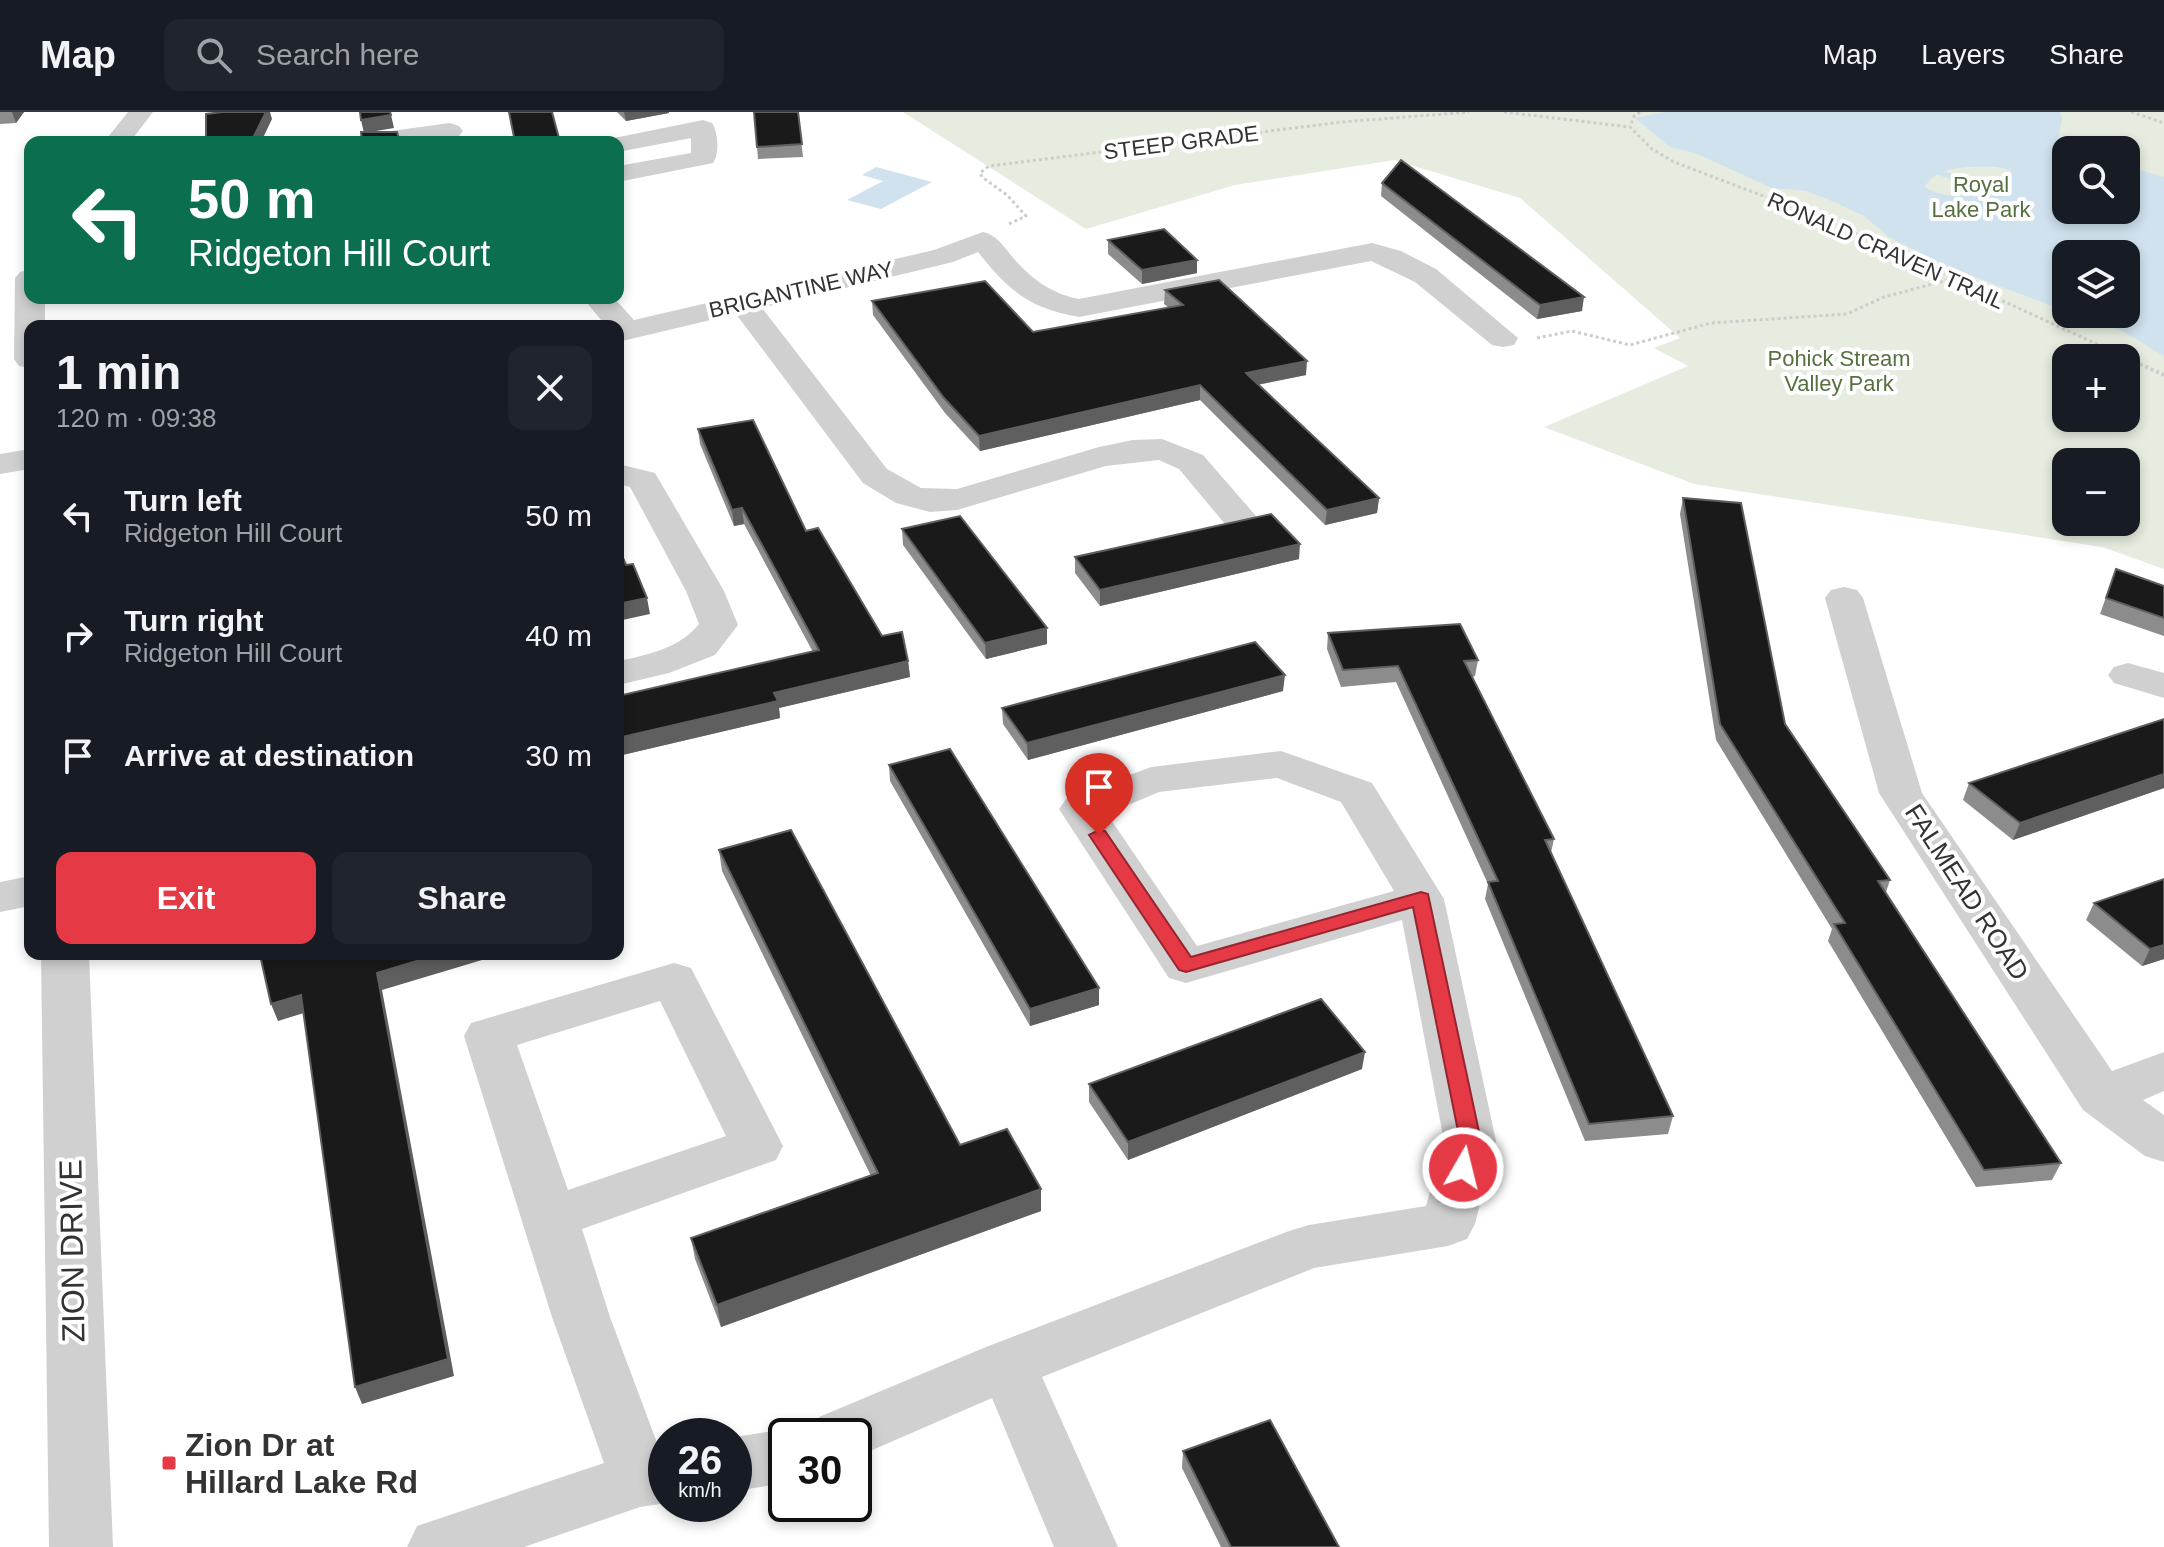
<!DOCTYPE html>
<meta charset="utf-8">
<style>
body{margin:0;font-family:Helvetica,sans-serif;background:#20242c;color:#f1f3f6;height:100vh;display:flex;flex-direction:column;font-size:30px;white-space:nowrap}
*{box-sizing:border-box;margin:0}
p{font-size:26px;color:#9ea1a6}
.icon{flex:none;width:44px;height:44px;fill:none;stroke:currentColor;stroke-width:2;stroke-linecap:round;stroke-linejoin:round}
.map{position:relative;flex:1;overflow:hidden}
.drawer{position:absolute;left:24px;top:208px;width:600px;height:640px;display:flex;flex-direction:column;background:#171b24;border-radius:16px;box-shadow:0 4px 12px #0003}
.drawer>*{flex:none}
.guide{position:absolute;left:24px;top:24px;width:600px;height:168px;border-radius:16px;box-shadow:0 4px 12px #0003;background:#0b6e4f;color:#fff;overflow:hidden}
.buttons{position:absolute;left:2052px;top:24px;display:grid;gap:16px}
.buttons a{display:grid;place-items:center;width:88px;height:88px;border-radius:16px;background:#171b24;box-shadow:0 4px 12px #0003;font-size:40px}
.speed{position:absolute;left:648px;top:1306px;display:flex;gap:16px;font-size:40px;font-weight:700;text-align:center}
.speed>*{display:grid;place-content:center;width:104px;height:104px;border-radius:50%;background:#171b24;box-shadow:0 4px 12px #0003;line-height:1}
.speed small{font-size:20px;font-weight:400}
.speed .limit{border:4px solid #111;border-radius:12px;background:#fff;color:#111}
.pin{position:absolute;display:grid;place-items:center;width:68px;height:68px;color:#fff;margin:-82px -34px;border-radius:50% 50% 50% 0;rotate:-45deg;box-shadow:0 0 8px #0007}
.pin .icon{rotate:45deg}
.me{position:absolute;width:88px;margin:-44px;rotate:8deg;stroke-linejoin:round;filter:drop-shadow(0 0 6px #0008)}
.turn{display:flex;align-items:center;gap:28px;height:168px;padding:0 32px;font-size:36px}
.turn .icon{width:104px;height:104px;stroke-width:2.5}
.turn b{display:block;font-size:56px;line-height:68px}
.round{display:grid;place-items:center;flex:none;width:84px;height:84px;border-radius:16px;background:#20242c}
.head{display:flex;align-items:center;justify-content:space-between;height:136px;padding:0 32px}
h1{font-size:48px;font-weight:800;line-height:60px}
.primary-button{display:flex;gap:16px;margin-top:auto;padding:16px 32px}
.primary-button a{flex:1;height:92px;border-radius:16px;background:#e63946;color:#fff;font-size:32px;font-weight:800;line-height:92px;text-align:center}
.primary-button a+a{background:#20242c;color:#f1f3f6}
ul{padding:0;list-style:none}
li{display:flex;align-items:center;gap:24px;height:120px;padding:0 32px}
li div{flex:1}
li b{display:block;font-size:30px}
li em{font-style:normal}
header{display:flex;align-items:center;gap:48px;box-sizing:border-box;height:112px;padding:0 40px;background:#171b24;border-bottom:2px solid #363941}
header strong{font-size:38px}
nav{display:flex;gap:44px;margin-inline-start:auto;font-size:28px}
.search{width:560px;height:72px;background:#20242c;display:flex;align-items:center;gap:20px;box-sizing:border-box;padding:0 28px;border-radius:16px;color:#9ea1a6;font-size:30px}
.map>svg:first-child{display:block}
.green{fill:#e6ecdf;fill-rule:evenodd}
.water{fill:#cfe2ee;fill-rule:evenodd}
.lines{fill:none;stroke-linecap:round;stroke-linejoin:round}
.stream{fill:#cfe2ee;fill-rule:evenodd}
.path-far1{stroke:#cdcdcd;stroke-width:3;stroke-dasharray:3 3;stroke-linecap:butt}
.path{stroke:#cdcdcd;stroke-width:4;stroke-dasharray:3 3;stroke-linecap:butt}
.minor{fill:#d0d0d0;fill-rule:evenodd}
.wall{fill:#8c8c8c}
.shaded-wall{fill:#5f5f5f}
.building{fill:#1a1a1a;stroke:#5f5f5f;stroke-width:2}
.route{fill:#e63946;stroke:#96252e;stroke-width:2}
.poi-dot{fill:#e63946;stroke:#fff;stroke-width:3}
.labels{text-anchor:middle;stroke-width:8;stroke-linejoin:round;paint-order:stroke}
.far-street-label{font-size:22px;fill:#333;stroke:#fff}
.far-park-label{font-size:22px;fill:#56703f;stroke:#fff}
.street-label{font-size:26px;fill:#333;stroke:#fff}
.near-street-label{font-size:32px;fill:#333;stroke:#fff}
.near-poi-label{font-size:32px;font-weight:bold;fill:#333;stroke:#fff;text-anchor:start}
</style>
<header>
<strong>Map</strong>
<div class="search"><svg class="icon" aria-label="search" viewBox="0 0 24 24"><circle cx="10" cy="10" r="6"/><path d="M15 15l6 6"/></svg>Search here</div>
<nav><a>Map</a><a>Layers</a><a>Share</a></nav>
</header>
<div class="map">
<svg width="2164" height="1435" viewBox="0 0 2164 1435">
<rect width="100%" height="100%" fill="#fff"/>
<path class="green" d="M903,0H2164V457L2102,435L1694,372L1544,315L1688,254L1654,236L1680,226L1520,86L1394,48L1235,73L1086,117ZM2066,38H2126V98H2066ZM2066,142H2126V202H2066ZM2066,246H2126V306H2066ZM2066,350H2126V410H2066Z"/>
<path class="water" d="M1664,0H2060L2062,7L2058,29L2075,38H2066V98H2126V54L2164,65V244L2124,220L2075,202H2126V142H2066V199L1948,155L1889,125L1864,104L1839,92L1807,79L1772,76L1695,41L1670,35L1635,6ZM1997,55L2010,58L2012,63L2010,70C1990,86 1946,90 1925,75C1936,52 1975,55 1997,55Z
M876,55L932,70L881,97L847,88L883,69L862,63Z"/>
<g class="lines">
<path class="stream" d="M1922,54H1928L2014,83L2007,85L1922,58Z"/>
<path class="path-far1" d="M1504,0L1630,15
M1640,0L1634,4L1630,15L1652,37L1674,50L1829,109L2123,244
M2131,0L2164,11
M1009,112L1026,104L1007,83L982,65L980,61L989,54L1342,10L1469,0
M1537,226L1572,219L1630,233L1711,211L1847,202L1884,185L1951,167"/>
<path class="path" d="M2118,242L2164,263"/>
<path class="minor" d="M128,0H153L130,30H104Z
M703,8L712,11C718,20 720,42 713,51L618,70V54L691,41V26L618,40V30H607L609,27Z
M450,11L459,14L463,19L459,24L425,30H356L360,25L369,22Z
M983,120C998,123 1005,137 1015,148C1033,168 1052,182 1079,187L1372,131L1401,139L1436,157L1518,226L1514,233L1503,235L1492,233L1415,170L1371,149L1079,205C1029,196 1009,179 978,140L953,150L762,196L887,357L921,376L957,377L1099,335L1133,328L1162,327L1203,343L1256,404L1251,412L1238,415L1225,412L1179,357L1159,348L1106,354L957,398L930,400L896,391L863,371L736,202L618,230V214H606L583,186H614L634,208L934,138Z
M30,157V186H45V214H30V256L19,254L14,247L15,166L20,160Z
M30,337V357L0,362V342Z
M618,352L655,361L724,479L738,513L715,543L669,561L618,573V549C648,543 680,536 699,512L686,479L630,375L618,372Z
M1844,475L1857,478L1863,486L1922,681L2112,959L2164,940V979L2143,988L2164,1003V1050L2145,1044L2083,998L1879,681L1825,486L1831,478Z
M2128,551L2164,561V586L2114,571L2108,563L2114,555Z
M1281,639L1372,671L1444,787L1496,1029L1475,1112L1467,1127L1448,1134L1314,1156L1042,1265L1118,1435H1054L992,1286L854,1346V1324H810L819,1305L986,1235L1289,1119L1309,1113L1426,1094L1444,1029L1402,808L1186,871L1169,866L1059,697L1066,687L1151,655ZM1277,666L1341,690L1394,779L1197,834L1107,702L1159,680Z
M30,764V794L0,800V770Z
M41,842H89L113,1435H49Z
M674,851L691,856L783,1034L776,1048L582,1117L610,1205L659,1336L666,1335V1391L640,1395L524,1435H407L417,1414L604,1351L552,1205L464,924L471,911ZM660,889L726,1024L568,1078L517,933Z
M786,1317L805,1324H786V1371L734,1379V1325Z"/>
</g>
<path class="wall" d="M0,0H24L16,11L0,12Z
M617,0H669V1L626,9Z
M754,0H798L803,45L758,47Z
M1382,71L1582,199L1537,207L1381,84Z
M1108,128L1197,148V161L1142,172L1108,142Z
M1165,178L1306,263L1258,273L1379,386L1377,401L1325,413L1200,288L980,339L945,301L873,203L872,189L1033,220L1169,196L1164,192Z
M698,317L806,419L882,524L908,549L910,565L779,596L780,606L618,644L813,540L744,412L734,414L700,332Z
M1683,386L1785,612L1890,768L1886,780L2061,1051L2052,1068L1976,1075L1828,829L1832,817L1716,628L1680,402Z
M902,417L1047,516V532L986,547L903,433Z
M1075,445L1299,447L1100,494L1075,461Z
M2116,457L2164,474V524L2100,502Z
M1328,521L1478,548L1475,564L1472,565L1554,727L1551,741L1673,1004L1668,1022L1585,1029L1485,787L1488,772L1396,570L1341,575L1327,537Z
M1283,579L1028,648L1003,612L1002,596Z
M2164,607V676L2013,728L1963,688L1969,671Z
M889,653L1099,876V893L1030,914L890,669Z
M719,738L960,1033L1041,1077V1099L721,1215L695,1147L691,1126L871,1064L722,759Z
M2164,767V847L2142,854L2086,808L2094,791Z
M1362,957L1128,1048L1089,990V972Z
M1183,1339L1339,1435H1221L1182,1356Z"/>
<path class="shaded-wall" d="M12,0H24L16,11Z
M266,0H270L272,7L261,30H251Z
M624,0H669V1L626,9Z
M391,3L394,16L364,21L361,8Z
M1197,148V161L1142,172V158Z
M1584,185L1582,199L1537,207L1540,193Z
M1307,249L1306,263L1245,275L1246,261Z
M1200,273V288L980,339L979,324Z
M1379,386L1377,401L1325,413L1327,398Z
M742,396L744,412L734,414L732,398Z
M1300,432L1299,447L1100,494V478Z
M647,486L650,502L618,509V492Z
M1047,516V532L986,547L985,531Z
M908,549L910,565L779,596L780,606L618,644V626L774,581Z
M1285,563L1283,579L1028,648L1027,631Z
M2164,662V676L2013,728L2020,711Z
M2164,833V847L2142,854L2150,837Z
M440,842H502L382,878L454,1264L362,1292L355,1275L377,861Z
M1099,876V893L1030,914V897Z
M301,883L307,900L278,909L271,892Z
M1365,940L1362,957L1128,1048V1030Z
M1041,1077V1099L721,1215L717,1193Z"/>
<path class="building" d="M222,0H266L251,30H206V2Z
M360,0H390L391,3L361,8Z
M509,0H552L560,30H515Z
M754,0H798L802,32L757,35Z
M361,20H397L400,30H362Z
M1401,48L1584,185L1540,193L1382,71Z
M1164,117L1197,148L1142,158L1108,128Z
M1219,168L1307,249L1246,261L1379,386L1327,398L1200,273L979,324L944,286L872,189L985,169L1033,220L1183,193L1165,178Z
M753,308L806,419L818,416L882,524L902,520L908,549L774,581L778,589L618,626V584L819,538L742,396L732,398L698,317Z
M1683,386L1741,391L1785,612L1890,768L1878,769L2061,1051L1984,1058L1834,812L1845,811L1720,612Z
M1271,402L1300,432L1100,478L1075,445Z
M960,404L1047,516L985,531L902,417Z
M618,434L626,453L633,452L647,486L618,492Z
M2116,457L2164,474V506L2106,486Z
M1460,512L1478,548L1464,549L1554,727L1545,728L1673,1004L1589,1012L1488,770L1498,769L1398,554L1343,558L1328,521Z
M1255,530L1285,563L1027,631L1002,596Z
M2164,607V662L2020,711L1969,671Z
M950,637L1099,876L1030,897L889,653Z
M791,718L960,1033L1007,1017L1041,1077L717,1193L691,1126L878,1061L719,738Z
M2164,767V833L2150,837L2094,791Z
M263,842H440L377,861L448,1247L355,1275L301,883L271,892L260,843Z
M1321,887L1365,940L1128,1030L1089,972Z
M1270,1308L1339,1435H1231L1183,1339Z"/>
<path class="route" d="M1099,718L1105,719L1191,845L1421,780L1428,782L1481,1029L1471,1062L1463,1065L1455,1062L1452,1056L1460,1029L1413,795L1186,860L1179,858L1089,723Z"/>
<rect class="poi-dot" x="161" y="1343" width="16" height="16" rx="4"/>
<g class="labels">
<g class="far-street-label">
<text transform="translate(1181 30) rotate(-7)" y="8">STEEP GRADE</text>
<text transform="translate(1886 138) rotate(24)" y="8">RONALD CRAVEN TRAIL</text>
<text transform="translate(801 177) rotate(-13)" y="8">BRIGANTINE WAY</text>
</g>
<g class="far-park-label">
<text x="1981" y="80">Royal<tspan x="1981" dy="25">Lake Park</tspan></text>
<text x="1839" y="254">Pohick Stream<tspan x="1839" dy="25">Valley Park</tspan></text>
</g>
<g class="street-label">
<text transform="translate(1967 780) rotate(57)" y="9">FALMEAD ROAD</text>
</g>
<g class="near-street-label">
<text transform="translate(72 1139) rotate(-91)" y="11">ZION DRIVE</text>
</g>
<g class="near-poi-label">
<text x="185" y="1344">Zion Dr at<tspan x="185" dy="37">Hillard Lake Rd</tspan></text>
</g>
</g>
</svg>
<div class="buttons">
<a><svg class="icon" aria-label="search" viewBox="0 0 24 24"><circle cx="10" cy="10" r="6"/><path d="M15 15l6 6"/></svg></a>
<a><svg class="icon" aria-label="layers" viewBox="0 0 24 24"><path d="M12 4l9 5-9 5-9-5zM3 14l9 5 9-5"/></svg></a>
<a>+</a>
<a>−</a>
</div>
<div class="speed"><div>26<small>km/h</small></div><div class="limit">30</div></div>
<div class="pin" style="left:1099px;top:723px;background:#d93025"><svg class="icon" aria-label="arrive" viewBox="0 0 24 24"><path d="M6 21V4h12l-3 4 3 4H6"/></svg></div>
<svg class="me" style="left:1463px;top:1056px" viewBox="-20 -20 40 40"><circle r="17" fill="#e63946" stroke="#fff" stroke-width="3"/><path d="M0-11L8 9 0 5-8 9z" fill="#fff"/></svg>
<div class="guide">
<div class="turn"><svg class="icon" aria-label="left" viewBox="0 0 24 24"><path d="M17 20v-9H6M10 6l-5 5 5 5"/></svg><div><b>50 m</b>Ridgeton Hill Court</div></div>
</div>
<section class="drawer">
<div class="head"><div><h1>1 min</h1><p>120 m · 09:38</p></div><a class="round"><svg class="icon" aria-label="close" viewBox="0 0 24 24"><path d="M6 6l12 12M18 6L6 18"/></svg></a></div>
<ul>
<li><svg class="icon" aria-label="left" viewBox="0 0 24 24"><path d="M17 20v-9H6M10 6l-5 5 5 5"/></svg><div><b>Turn left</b><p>Ridgeton Hill Court</p></div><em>50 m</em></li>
<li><svg class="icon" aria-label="right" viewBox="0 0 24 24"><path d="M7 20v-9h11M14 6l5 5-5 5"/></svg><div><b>Turn right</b><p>Ridgeton Hill Court</p></div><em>40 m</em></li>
<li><svg class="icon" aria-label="arrive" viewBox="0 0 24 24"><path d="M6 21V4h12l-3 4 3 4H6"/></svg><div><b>Arrive at destination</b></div><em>30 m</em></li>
</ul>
<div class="primary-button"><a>Exit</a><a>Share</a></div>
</section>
</div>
